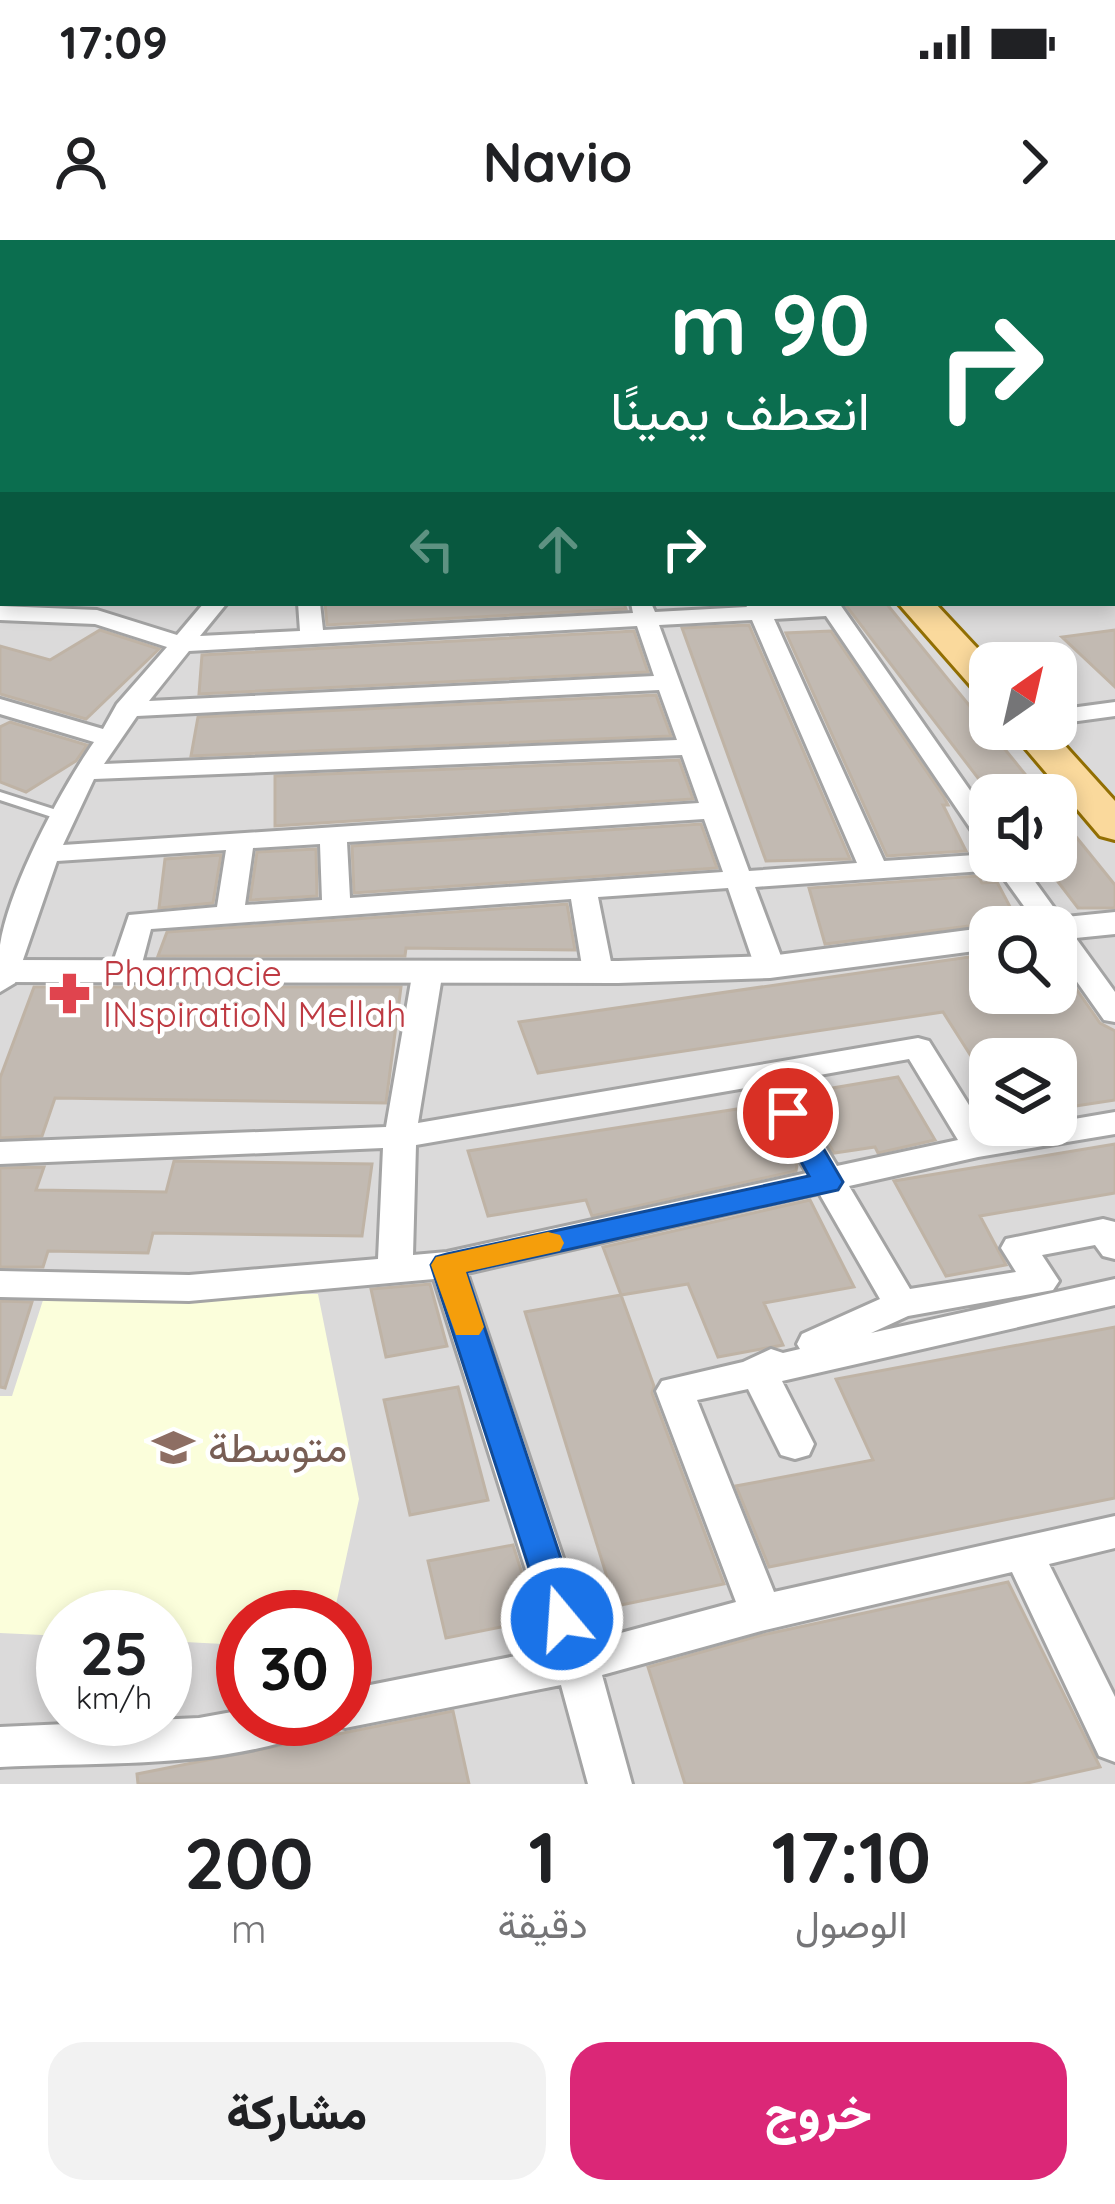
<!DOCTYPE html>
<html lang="ar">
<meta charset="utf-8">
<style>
body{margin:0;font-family:Quicksand,Vazirmatn,sans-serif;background:#f2f2f2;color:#202124;direction:rtl;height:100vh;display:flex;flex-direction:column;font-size:45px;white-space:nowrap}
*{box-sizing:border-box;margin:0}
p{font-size:39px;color:#757577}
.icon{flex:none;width:66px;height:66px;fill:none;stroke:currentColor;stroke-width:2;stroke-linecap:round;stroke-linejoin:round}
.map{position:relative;height:1544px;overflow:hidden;direction:ltr}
.drawer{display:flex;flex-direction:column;background:#fff;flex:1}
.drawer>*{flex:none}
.hud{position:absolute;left:0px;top:0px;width:1116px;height:366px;box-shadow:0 6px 18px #0003;direction:rtl;background:#0b6e4f;color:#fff;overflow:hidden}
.needle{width:78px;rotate:34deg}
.fabs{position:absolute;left:969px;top:402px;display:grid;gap:24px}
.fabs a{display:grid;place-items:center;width:108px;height:108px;border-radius:24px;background:#fff;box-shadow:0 6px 18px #0003;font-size:60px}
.speed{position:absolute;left:36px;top:1350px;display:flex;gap:24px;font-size:60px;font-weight:700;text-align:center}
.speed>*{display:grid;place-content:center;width:156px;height:156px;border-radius:50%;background:#fff;box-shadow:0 6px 18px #0003;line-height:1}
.speed small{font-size:30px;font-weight:400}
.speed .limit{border:18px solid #d22;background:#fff;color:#111}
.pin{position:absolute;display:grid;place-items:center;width:102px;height:102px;color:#fff;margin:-51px;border:6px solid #fff;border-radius:50%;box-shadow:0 3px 12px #0007}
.me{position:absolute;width:132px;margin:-66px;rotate:342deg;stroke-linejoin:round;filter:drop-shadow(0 0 9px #0008)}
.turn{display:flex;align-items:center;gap:42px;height:252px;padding:0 48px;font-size:54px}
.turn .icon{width:156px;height:156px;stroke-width:2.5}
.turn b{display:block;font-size:84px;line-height:102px}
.lanes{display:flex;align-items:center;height:114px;padding:0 48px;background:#0003;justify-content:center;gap:60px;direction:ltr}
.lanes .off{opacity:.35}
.eta{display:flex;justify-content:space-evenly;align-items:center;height:204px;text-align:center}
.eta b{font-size:72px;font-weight:800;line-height:84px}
.action{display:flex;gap:24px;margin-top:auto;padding:24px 48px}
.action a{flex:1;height:138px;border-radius:36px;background:#db2777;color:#fff;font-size:48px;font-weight:800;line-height:138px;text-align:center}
.action a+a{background:#f2f2f2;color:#202124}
.status{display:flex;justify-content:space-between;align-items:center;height:84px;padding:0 60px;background:#fff;direction:ltr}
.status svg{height:33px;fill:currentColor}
header{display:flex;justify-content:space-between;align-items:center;height:156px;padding:0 48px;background:#fff;font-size:54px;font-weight:800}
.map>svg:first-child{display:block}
.residential{fill:#dbdada;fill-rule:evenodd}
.education{fill:#fbfedb}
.building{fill:#c2bab2;stroke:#bfb3a5;stroke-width:3}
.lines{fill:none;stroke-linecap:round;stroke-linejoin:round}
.service-casing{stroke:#a4a4a4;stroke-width:6}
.minor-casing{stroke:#a4a4a4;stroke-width:6}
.tertiary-casing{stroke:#a4a4a4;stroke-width:6}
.primary-casing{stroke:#926f03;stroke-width:6}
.service{fill:#fff;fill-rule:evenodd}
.minor{fill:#fff;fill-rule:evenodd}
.tertiary{fill:#fff;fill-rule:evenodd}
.primary{fill:#fad99c;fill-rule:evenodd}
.route{fill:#1a73e8;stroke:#114b97;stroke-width:3}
.slow{fill:#f59e0b}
.labels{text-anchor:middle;stroke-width:9;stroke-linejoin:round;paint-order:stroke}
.health-label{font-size:36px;fill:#be3a42;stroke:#fff;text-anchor:start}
.near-education-label{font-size:42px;fill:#785e54;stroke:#fff;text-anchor:start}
</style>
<div class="status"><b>17:09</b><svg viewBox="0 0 49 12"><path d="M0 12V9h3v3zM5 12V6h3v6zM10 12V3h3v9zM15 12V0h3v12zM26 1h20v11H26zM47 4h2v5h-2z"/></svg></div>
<header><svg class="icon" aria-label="forward" viewBox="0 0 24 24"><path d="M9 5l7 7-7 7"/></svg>Navio<svg class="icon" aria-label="person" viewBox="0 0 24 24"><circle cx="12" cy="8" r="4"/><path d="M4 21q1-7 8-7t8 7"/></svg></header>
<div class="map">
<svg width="1115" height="1544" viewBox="0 0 1115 1544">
<rect width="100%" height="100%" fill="#eeebe2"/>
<path class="residential" d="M0,0H1115V1544H0ZM3,3H1113V363H3ZM990,423H1056V489H990ZM990,555H1056V621H990ZM990,687H1056V753H990ZM990,819H1056V885H990ZM63,1377H165V1479H63ZM243,1377H345V1479H243Z"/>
<path class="education" d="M45,1054H318L359,1259L335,1369L320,1377H243V1405L165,1401V1377H63V1396L0,1393V1156H12Z"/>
<path class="building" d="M325,363H624L626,369L327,385Z
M844,363H886L1042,555H991Z
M749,385L850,619L766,621L682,388Z
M100,390L159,409L86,479L0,454V406L50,420Z
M1115,390V447L1062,397Z
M634,391L648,432L199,454L202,415Z
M831,391L944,557L948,565H943L966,611L887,616L786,393Z
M656,455L671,496L191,516L198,477Z
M10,482L87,505L76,521L26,552L0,542V487Z
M679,520L693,559L275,586V536Z
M1056,572L1115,645V668H1078L1042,621H1056Z
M701,584L717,628L354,653L352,606Z
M316,609L317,656L250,660L257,612Z
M221,615L213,663L159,668L165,619Z
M978,636L982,643L997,642L1017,680L825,704L809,648Z
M567,664L575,710L406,708L405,716H158L167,692Z
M990,714V753H1054L1056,757V720L1100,783L1115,791V860L1056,869V819H990V846L943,772L538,833L519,782Z
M34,747H401L386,863L55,858L42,896L0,898V838Z
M898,837L935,900L878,913L875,907L834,913L802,859L811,857L809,852Z
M763,865L797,925L796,931L592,976L586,960L488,976L468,911Z
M1115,904V953L980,976L1006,1025L946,1036L894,941Z
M174,921L372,924L362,996L153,993L148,1013L48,1011L43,1027H0V928L44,927L36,950L166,952Z
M810,960L854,1047L764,1063L783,1105L718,1117L688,1044L621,1055L603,1007Z
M430,1044L447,1106L386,1117L371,1049Z
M621,1055L654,1146L652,1153L724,1344L616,1366L525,1072Z
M0,1061L32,1062L5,1148L0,1147Z
M1115,1087V1258L769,1327L736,1246L873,1220L836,1139Z
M458,1147L488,1260L410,1275L384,1160Z
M513,1305L537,1380L446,1398L428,1321Z
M1008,1342L1100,1527L1023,1544H685L648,1427L762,1395Z
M453,1471L469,1544H138L137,1534Z"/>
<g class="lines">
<defs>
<path id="service" d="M268,0H276L274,3H266Z
M774,0H782L784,3H776Z
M0,552L69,574L71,577L64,581L0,560Z"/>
<path id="minor" d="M123,0H170L173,3H124Z
M191,0H207L188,3Z
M377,0H393L394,3H378Z
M1113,26L1115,27V37L1113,36Z
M1113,62L1115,63V73L1113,72Z
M0,101H3V111H0Z
M1113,113H1115V124H1113Z
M0,142H3V153H0Z
M1113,145H1115V155H1113Z
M1113,173H1115V185H1113Z
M3,200V212L0,213V201Z
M1113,214L1115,215V227L1113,226Z
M0,240H3V252H0Z
M1113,259H1115V271H1113Z
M0,295H3L0,309Z
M204,363H227L200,396L300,391L298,363H320L323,390L633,373L631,363H651L655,372L747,367L745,363H839L990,579V606L981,604L826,376L774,379L884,621L990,614V621H1020L1115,752V782L1104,780L1056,712V687H1039L998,630L755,647L785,727L770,736L755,727L728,648L598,657L613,732L598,741L583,732L571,659L151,689L140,731L125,740L110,731L129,675L217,667L226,610L57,621L15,743L0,752C0,737 0,720 0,705C9,647 60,551 94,502L0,474V459L103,489L117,464L167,407L95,384L0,380V366L97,370L177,395ZM752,380L857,623L749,631L659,385ZM637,386L654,436L149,461L189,411ZM659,450L677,500L104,524L137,476ZM682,515L699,563L63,605L94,539ZM704,579L723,632L350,658L347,602ZM320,604L322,660L245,665L253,608Z
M1115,462V476L1056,484V470Z
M428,721L443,730L418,883L918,798L929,801L987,894L1115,872V894L978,917L849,946L910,1049L1016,1032L1001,1008L1006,999L1103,979L1115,982V1019L1103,1016L1095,1005L1042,1015L1059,1041L1053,1050L908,1076L871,1093L1115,1039V1065L782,1141L814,1204L809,1215L795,1219L781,1215L748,1149L697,1160L774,1352L1115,1276V1308L1049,1324L1115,1457V1522L1099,1516L1012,1332L761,1391L602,1435L632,1544H588L561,1445L345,1488L330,1483L328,1479H345V1450L551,1409L434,1039L189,1061L0,1057V1031L189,1035L378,1019L383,908L0,924V902L386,887L413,730ZM909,819L958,900L837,926L786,841ZM757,846L807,933L447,1012L413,1015L416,905ZM819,953L880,1059L802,1094L797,1104L800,1109L783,1113L771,1109L743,1122L662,1141L656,1151L736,1362L591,1401L467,1033Z
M243,1470V1479H318L311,1493C214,1529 102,1522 0,1527V1487L199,1478Z"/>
<path id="tertiary" d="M1115,672V694L1056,700V687H1039L1056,678Z
M991,687L990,709L770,738L618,743L0,742V720L618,721L770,716Z"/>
<path id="primary" d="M623,0H647L648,3H624Z
M1115,0V13H1113V3H1103Z
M0,59L3,60V76L0,75Z
M898,363H935L991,423L990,456L977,453Z
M1009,489H1050L1115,561V600L1100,596Z"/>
</defs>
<use href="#service" class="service-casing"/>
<use href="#minor" class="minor-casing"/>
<use href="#tertiary" class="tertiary-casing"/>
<use href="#primary" class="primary-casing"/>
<use href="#service" class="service"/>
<use href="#minor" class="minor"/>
<use href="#tertiary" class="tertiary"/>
<use href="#primary" class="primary"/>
</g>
<path class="route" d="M788,864L799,867L843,942L838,950L466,1032L581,1379L576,1390L562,1395L549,1390L431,1025L436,1017L447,1014L809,936L774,873Z"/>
<path class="slow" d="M548,992L560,995L564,1003L560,1011L466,1032L484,1087L479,1095H456L431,1025L436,1017Z"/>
<defs>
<symbol id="pharmacy-bare" viewBox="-9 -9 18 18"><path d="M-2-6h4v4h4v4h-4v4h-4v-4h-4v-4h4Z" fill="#e0444e" stroke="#fff" stroke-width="2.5" paint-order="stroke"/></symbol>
<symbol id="school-bare" viewBox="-9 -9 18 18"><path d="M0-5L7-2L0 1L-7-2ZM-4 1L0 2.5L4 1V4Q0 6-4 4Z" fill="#8d6e63" stroke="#fff" stroke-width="2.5" paint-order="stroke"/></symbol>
</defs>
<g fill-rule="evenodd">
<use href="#pharmacy-bare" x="40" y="724" width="59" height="59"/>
<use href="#school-bare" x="144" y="1178" width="59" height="59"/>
</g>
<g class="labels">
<g class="health-label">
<text x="103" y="746">Pharmacie<tspan x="103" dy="41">INspiratioN Mellah</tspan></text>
</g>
<g class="near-education-label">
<text x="208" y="1222">متوسطة</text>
</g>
</g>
</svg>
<div class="fabs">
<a><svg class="needle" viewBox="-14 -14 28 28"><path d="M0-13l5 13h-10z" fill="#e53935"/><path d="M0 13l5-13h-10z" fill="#757577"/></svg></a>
<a><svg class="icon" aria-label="sound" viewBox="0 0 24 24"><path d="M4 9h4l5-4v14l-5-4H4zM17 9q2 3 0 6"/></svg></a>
<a><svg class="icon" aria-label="search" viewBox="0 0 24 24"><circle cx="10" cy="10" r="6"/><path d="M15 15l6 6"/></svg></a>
<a><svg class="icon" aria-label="layers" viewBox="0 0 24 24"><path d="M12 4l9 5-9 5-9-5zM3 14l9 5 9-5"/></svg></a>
</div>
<div class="speed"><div>25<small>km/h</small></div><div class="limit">30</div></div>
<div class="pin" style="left:788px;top:873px;background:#d93025"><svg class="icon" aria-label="arrive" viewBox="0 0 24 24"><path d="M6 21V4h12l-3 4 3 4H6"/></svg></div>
<svg class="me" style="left:562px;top:1379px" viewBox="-20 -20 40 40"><circle r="17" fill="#1a73e8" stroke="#fff" stroke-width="3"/><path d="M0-11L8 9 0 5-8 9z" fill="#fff"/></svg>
<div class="hud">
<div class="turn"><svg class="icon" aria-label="right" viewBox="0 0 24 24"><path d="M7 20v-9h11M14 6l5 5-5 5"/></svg><div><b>90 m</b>انعطف يمينًا</div></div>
<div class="lanes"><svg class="icon off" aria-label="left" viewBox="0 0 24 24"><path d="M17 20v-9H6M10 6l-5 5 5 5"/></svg><svg class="icon off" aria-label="ahead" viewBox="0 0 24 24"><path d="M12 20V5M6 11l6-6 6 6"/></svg><svg class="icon" aria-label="right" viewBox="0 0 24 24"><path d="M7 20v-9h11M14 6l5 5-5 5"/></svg></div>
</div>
</div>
<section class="drawer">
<div class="eta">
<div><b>17:10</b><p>الوصول</p></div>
<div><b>1</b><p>دقيقة</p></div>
<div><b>200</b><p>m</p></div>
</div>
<div class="action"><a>خروج</a><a>مشاركة</a></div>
</section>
